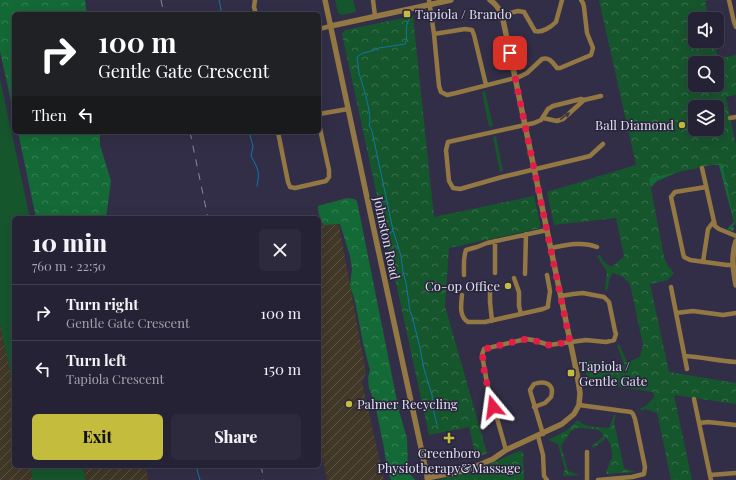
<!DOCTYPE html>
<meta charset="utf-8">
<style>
body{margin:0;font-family:"Playfair Display",serif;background:#2e2a3d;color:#f1f3f6;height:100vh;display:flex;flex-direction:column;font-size:15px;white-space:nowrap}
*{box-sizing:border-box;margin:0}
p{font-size:13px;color:#a4a4ad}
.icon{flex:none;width:22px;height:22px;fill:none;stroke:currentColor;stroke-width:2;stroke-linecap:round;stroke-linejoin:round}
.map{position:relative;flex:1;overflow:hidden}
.panel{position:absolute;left:12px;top:216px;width:309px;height:252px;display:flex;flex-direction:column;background:#262235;border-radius:6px;box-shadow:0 4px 16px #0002,0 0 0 1px #423f50}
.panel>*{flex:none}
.banner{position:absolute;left:12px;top:12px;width:309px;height:122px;border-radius:6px;box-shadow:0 4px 16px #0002,0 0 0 1px #423f50;background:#202124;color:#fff;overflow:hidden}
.controls{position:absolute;left:688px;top:12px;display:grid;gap:8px}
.controls a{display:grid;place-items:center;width:36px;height:36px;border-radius:6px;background:#262235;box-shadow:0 4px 16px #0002,0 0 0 1px #423f50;font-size:20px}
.pin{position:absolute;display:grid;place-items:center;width:34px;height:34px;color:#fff;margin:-17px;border-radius:8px;box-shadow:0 2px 6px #0006}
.me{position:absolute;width:44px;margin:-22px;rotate:344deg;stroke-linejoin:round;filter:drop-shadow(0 0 3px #0008)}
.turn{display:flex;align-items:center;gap:14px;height:84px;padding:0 20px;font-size:18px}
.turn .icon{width:52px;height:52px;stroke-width:2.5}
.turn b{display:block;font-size:28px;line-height:34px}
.then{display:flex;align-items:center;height:38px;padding:0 20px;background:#0003;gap:8px;font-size:15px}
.round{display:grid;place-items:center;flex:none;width:42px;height:42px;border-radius:6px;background:#2e2a3d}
.head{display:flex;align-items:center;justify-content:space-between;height:68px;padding:0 20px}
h1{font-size:24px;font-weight:800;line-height:30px}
.action{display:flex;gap:8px;margin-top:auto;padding:8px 20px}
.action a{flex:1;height:46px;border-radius:6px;background:#c4bc3d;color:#111;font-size:16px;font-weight:800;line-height:46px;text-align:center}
.action a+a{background:#2e2a3d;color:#f1f3f6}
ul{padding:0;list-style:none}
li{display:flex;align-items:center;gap:12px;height:56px;padding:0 20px;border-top:1px solid #423f50}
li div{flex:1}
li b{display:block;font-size:15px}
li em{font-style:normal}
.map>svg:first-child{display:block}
.industrial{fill:url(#industrial-furrows)}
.grass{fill:#16562d}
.forest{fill:url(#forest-crowns)}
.park{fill:url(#park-crowns);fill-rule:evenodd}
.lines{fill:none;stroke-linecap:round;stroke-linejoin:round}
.stream{stroke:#0f77a8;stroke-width:1}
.minor{stroke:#937843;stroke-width:4.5}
.tertiary{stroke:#937843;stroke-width:5.5}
.rail{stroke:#8c899e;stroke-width:1;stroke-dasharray:7 7;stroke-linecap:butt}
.oneway{fill:#43393e}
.route{stroke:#e11d48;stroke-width:7;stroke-dasharray:0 12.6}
.poi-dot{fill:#c4bc3d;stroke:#28243c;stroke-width:1.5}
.labels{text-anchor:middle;stroke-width:3;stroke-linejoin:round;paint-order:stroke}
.poi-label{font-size:13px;fill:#e0deef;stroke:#28243c;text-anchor:start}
.street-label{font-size:13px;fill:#e0deef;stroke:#28243c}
</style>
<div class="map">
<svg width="736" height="480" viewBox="0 0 736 480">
<defs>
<pattern id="industrial-furrows" width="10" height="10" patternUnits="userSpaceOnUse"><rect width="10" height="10" fill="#413827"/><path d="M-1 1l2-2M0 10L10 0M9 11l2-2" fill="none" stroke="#5c5447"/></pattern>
<pattern id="forest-crowns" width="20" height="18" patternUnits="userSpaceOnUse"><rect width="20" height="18" fill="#146a36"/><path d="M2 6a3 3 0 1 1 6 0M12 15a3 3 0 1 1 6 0" fill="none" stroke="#367f53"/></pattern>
<pattern id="park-crowns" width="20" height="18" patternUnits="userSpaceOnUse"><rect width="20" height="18" fill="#16562d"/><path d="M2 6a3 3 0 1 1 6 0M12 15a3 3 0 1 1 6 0" fill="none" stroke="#386e4c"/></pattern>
</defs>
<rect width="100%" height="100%" fill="#322e47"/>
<path class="industrial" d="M319,223L339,225L366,373L362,382L384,480H327L319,439Z
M0,314L14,379V466H33L36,480H0Z
M84,466H146L148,480H86Z"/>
<path class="grass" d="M335,0H353L356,12L342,15L338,13Z
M0,79L30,218H14V390L0,324Z
M485,91L493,126L489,127L482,92Z
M496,136L503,171L500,172L493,137Z
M654,397L657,413L645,409L641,411L640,408L646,406Z
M30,466H83L86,480H33Z"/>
<path class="forest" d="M0,0H85L87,14H14V115L0,51Z
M18,132H100V145L111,181L106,218H36Z
M721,156L736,188V222L732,227L734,228L733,231L727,229L734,222L719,165H703L680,171L657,181L649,189L646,181L655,168Z
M347,198L354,199L357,201L399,411L407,438L408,471C409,475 413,476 415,480H391L387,468L384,448L375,404L369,388L368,378L370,370L363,343L355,301L350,286L352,269L350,256L340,224L324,225C320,219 318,214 318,206Z"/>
<path class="park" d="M599,0H708L705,1L709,19H695V41H714L718,59L736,55V95L726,97L736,145V223L735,225L722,163L649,178L664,257L668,266L674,273L668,280L650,284L669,372L736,383V404L674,395L692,480H671L653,392L588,382L583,360L625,366L617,346L619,344L627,362L640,357L643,345L630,284L622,276L612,273L609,281L607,291L605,290L607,272L597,256L600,255L604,262L612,267L624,256L616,218L554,225L547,192L636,165ZM695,63H717V85H695ZM695,107H717V129H695Z
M413,16L434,217L534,196L541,228L449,248L445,306L487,453L476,458L469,427L429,435L342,34L345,30Z
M614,415H616L614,422L624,468L635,472L606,474L610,461L612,459C612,451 612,445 606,438L594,448L592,446L604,436L600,431L593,429L578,428L571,431L561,446L568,471L580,475L563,476L565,469L558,444L548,440L567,430L578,420C584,428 600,427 609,428Z
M519,451L523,452L524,480H439L441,479L477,470Z"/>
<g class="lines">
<path class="stream" d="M219,0L222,14
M410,18C403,27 409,36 405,44L379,48L372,51L363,53L357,57C358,62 358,68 359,73C362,83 373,116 369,125L372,131L393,230L401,256L403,272L406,283L410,311L412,316L420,348L424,369L432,395L434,413L437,425
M249,132L253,146L251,156C258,169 260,171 257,186
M387,236L393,231
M196,466L200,480"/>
<path class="minor" d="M255,0L254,7L256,14
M373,0L375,16
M429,0L434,34L439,86L441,92L447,95L456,93L519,77L527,73L542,59C550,57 553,63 557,68H560L591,55L593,48L587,33L584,7L583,3L581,0
M729,0L734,22L736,27
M502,15L518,11L524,12L535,31C542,33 551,27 556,22L562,0
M319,29L331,26
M434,34L465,29L472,30L474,35L486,85
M601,96L584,100L581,99L553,106L548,109L541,120L534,123L448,142L446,150L449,181L453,188L460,189L502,177L582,158L590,156L603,144
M319,114L348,109
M543,118L557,121L563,119L584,100
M730,118L736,117
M278,132L288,182L290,187L295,188L326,181L329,177V170L319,124
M702,168L715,226L719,229L736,236
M706,187L675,192L671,197L683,253L684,257L690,260L727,265H732
M551,248C566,245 582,241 597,247
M703,262L708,229L714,221
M495,273V241
M525,274L526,234
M464,275C464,267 463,258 466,250L477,247L487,243L547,230
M514,278L519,292V306L521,314
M671,287L687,369
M490,290V302L492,321
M462,295C461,304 459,317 468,322H485L543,309L548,307V305L550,291L547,275
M676,313L693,311L723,315L736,313
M685,356C702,357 719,361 736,362
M694,399L711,480
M579,405L631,412L633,414L635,419L645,467L644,474L632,477L598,480
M534,407L545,403L551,397C555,384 545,380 534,384L530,390L531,394L543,434
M699,423L708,422L736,425
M538,436L543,455L544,476L547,480
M506,450L487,383L482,355L484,349L526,339L533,340L549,345L586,340L606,342L614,340L616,334L615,331L609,302L604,297L583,293L573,294L561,296
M710,475L736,473
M587,480V452"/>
<path class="tertiary" d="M325,0L369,207L428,480
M331,26L451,0
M736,241C731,256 733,269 736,285
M427,478L467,470L479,465L493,459L506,450L562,424L574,414L579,405L580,393L577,374L502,15C499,8 496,4 490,0"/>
<path class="rail" d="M161,0L164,14
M190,132L208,218
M261,466L264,480"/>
</g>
<defs><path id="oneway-solid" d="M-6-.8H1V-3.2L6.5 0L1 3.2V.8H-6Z"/></defs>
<use class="oneway" href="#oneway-solid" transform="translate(565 116) rotate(-36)"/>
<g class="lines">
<path class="route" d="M493,407C490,395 479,359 484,349L526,339L533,340L549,345L570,342L510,53"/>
</g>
<g class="poi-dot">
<rect x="403" y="10" width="8" height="8" rx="2"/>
<circle cx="682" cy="125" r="4"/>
<circle cx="508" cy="286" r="4"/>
<rect x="567" y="369" width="8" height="8" rx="2"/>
<circle cx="349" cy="404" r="4"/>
<path d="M447 432h4v4h4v4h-4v4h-4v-4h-4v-4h4z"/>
</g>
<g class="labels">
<g class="poi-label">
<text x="415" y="19">Tapiola / Brando</text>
<text x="674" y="130" text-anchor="end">Ball Diamond</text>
<text x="500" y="291" text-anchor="end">Co-op Office</text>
<text x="579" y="371">Tapiola /<tspan x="579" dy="15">Gentle Gate</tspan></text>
<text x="357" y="409">Palmer Recycling</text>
<text x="449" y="458" text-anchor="middle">Greenboro<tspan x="449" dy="15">Physiotherapy&amp;Massage</tspan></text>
</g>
<g class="street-label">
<text transform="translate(387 238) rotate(78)" y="5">Johnston Road</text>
</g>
</g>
</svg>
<div class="controls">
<a><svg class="icon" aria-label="sound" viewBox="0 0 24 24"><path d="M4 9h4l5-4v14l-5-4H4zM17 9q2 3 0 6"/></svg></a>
<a><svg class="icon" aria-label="search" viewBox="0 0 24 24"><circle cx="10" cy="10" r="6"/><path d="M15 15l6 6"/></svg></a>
<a><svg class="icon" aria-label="layers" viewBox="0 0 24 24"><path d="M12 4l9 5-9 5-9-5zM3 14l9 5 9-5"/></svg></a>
</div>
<div class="pin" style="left:510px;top:53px;background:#d93025"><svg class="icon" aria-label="arrive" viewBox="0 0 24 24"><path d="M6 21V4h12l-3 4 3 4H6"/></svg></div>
<svg class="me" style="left:493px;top:407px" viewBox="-20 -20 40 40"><path d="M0-17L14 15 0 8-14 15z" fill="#e11d48" stroke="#fff" stroke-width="4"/></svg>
<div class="banner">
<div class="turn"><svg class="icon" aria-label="right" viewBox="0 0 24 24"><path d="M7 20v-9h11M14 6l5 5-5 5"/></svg><div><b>100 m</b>Gentle Gate Crescent</div></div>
<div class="then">Then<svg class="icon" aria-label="left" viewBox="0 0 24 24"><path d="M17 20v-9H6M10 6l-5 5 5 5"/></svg></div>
</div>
<section class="panel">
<div class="head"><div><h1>10 min</h1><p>760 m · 22:50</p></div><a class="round"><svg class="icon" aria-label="close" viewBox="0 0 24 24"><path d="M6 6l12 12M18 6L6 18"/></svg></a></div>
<ul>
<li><svg class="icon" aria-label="right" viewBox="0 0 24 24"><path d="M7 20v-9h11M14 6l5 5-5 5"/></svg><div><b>Turn right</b><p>Gentle Gate Crescent</p></div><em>100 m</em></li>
<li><svg class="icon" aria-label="left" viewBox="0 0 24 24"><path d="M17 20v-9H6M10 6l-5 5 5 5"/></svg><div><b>Turn left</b><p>Tapiola Crescent</p></div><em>150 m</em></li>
</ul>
<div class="action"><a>Exit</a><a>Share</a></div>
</section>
</div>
